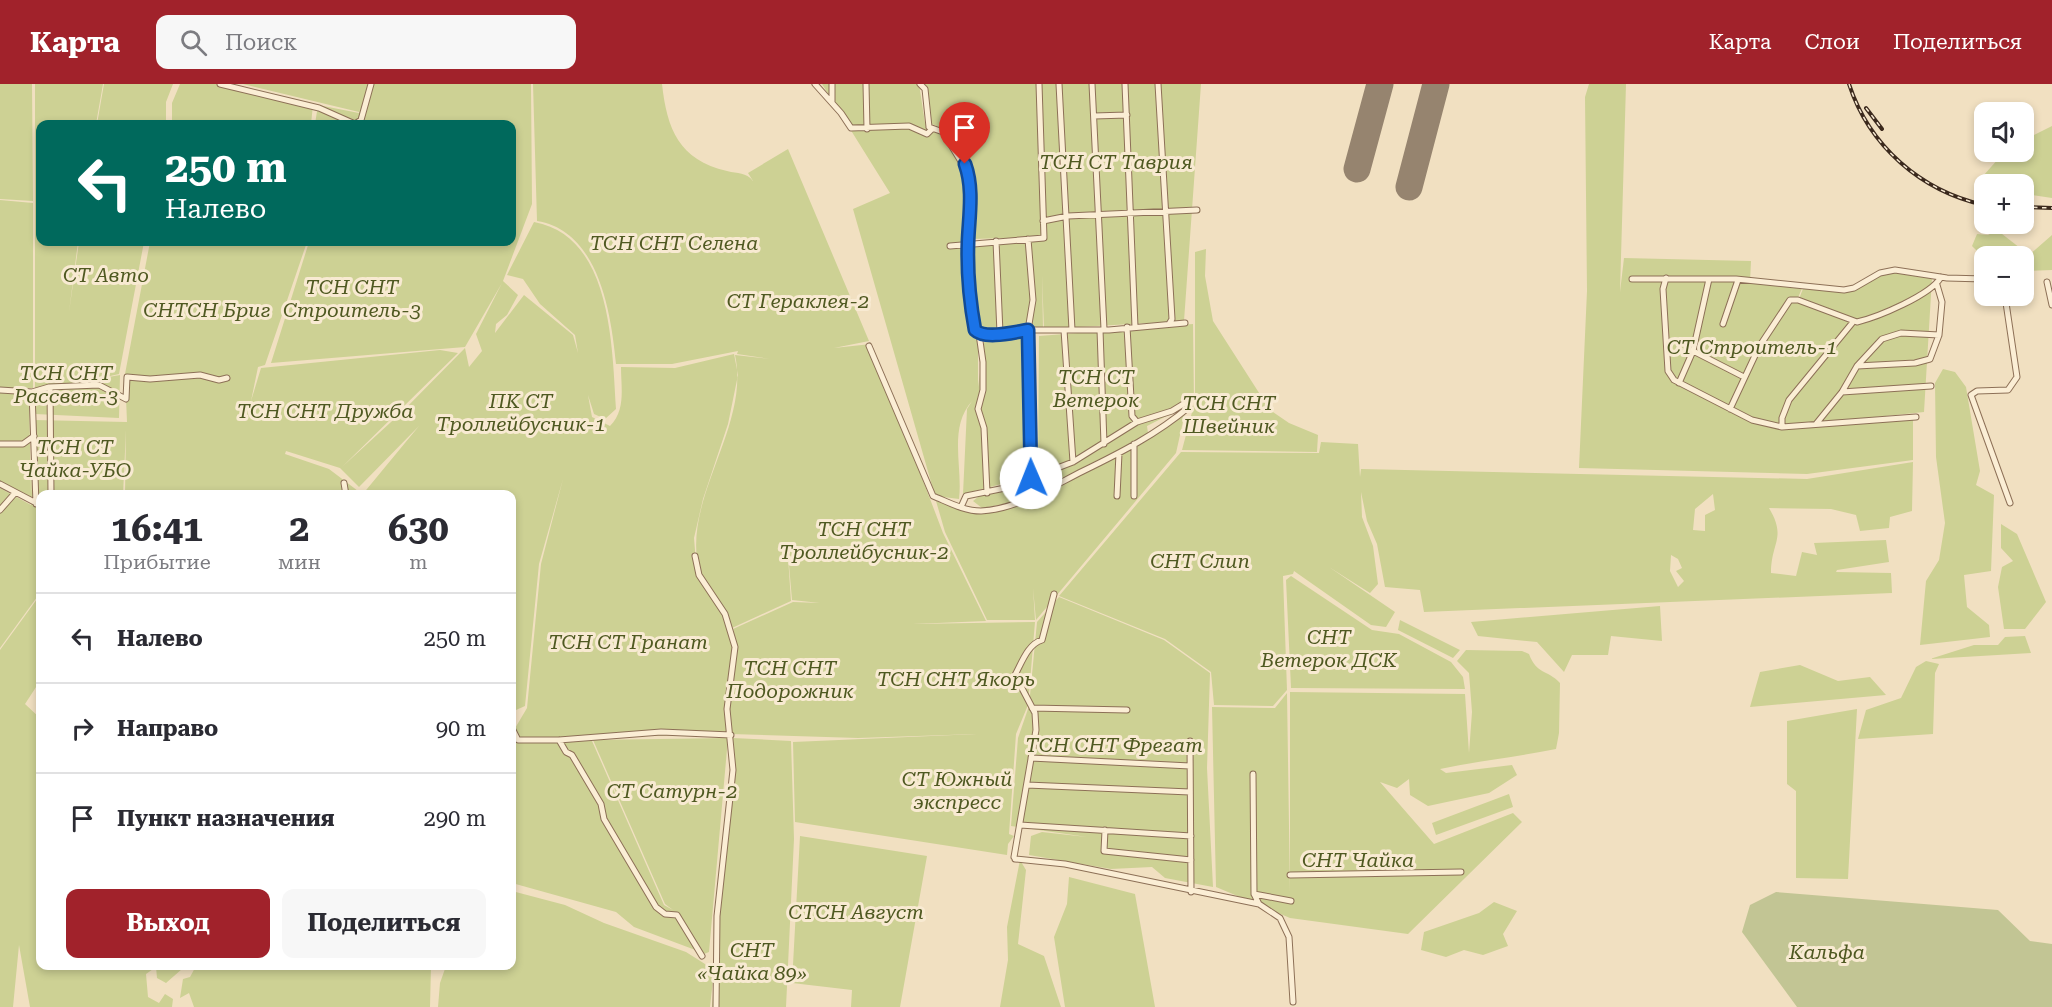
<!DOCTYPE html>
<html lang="ru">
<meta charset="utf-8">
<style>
body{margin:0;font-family:"Roboto Serif",serif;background:#f7f7f7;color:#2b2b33;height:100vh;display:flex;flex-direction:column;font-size:22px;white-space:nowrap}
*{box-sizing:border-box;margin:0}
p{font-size:20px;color:#7c7c81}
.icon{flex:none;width:33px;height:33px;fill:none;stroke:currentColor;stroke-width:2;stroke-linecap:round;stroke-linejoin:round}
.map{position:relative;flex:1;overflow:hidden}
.sheet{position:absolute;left:36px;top:406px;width:480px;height:480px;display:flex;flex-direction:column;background:#fff;border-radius:12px;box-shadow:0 3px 9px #0003}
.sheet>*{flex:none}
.top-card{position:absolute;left:36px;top:36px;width:480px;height:126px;border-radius:12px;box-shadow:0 3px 9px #0003;background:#00695c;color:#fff;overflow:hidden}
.buttons{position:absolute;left:1974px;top:18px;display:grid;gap:12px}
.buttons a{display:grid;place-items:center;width:60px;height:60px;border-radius:12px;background:#fff;box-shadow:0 3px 9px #0003;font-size:30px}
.pin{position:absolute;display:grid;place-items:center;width:51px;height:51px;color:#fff;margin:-62px -26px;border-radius:50% 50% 50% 0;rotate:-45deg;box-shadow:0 0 6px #0007}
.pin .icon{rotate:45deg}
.me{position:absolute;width:66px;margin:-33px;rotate:359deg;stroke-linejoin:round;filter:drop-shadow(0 0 4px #0008)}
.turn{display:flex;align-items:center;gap:21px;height:126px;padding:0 30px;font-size:27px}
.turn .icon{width:78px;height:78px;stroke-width:2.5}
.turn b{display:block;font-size:42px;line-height:51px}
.eta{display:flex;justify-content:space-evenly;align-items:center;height:102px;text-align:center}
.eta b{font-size:36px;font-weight:700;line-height:42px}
.cta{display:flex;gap:12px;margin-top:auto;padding:12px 30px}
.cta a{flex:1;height:69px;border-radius:12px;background:#a1222b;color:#fff;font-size:24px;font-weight:700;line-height:69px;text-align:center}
.cta a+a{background:#f7f7f7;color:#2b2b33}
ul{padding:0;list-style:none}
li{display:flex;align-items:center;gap:18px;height:90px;padding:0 30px;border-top:2px solid #e1e1e2}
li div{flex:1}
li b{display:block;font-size:22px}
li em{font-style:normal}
header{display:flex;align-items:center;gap:36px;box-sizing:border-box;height:84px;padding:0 30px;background:#a1222b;color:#fff}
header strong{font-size:28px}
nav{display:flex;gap:33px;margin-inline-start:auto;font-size:21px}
.search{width:420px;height:54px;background:#f7f7f7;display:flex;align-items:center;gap:15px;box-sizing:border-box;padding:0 21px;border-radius:12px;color:#7c7c81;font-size:22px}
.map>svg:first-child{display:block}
.green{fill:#cdd194;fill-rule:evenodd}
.cemetery{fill:#c2c594}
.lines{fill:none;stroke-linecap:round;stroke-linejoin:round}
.runway{stroke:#96846f;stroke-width:27}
.minor-casing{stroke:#8d7057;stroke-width:7}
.minor{stroke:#fbeed5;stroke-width:5}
.rail-casing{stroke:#3b291d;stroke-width:4}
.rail{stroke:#f8ead2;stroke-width:1.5;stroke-dasharray:4.5;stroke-linecap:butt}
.route-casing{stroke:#114b97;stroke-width:15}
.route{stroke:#1a73e8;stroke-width:10}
.labels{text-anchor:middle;stroke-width:6;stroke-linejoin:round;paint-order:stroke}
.park-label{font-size:20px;font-style:italic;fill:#4f5921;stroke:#f8ead2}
</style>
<header>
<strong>Карта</strong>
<div class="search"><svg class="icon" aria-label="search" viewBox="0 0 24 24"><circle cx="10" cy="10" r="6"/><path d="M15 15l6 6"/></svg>Поиск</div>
<nav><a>Карта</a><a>Слои</a><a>Поделиться</a></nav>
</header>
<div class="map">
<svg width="2052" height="923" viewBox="0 0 2052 923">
<rect width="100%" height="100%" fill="#f1e0c1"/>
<path class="green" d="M0,0H32L33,117L0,115Z
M35,0H103L96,40H40V158H78L69,228L79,158H144L119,290L97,295L120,291L119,334L35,330Z
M104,0H173L166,18V40H97Z
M180,0H232L313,21L311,40H172V19Z
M243,0H531L532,120L503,197L518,211L507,231L496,240L495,249L524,211L573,251L578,269L575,251L540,220L523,195L507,191L534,138C612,152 612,262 616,325L605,335L594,330L588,311L592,333L610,342C626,326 621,304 621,283L675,284L734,270L738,291L728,340L703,415L694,454L697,491L724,531L734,563L726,625L729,650L518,655L514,646L527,624L541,480L563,395L539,480L525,622L516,626L512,623V411H362L419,342L359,403L340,384L286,367L285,370L329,385L358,407L357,411H125L126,346L123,411H40V509L0,564V404L31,421L32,414L0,400V309L29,310L31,410L34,336L127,338L125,290L150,158H307L265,281L258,283L251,317L261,284L440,266L458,269L342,383L403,327L465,264L469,283L482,267L476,250L502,199L465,263L271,279L309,158H512V40H315L318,21L359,29L360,23L359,28Z
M533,0H662C667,45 679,76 727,87C738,90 746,88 753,97L748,89L788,65L869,257L834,264L871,260L943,449L986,537L913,540L1035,538L1028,621L1016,650L1009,750L1014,752L1008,760L1007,771L795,738L793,658L977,650L858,654L731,650L728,625L737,562L733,545L793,518L820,519L792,516L787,458L791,517L732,544C722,527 705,508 700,489C679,417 751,344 735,271L770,275L737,270L738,267L672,280H616C611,229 599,147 537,137Z
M822,0H919L925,39L948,51L962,82L971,157H1041L1040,153L972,155L965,80L952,49L930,39L922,0H1201L1184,237L1044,245L1042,191L1043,245L983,248L978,270V303L985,252L1032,249L1033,392L963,410L967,325L972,317C948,344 963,383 959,415L935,412L853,125L890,109Z
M1589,0H1626L1620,208L1624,174L1751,177L1750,198L1803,202L1797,216L1857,239L1883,229L1854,237L1849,233L1799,215L1804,202L1845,207L1855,205L1879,189L1895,186L1932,194L1924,328L1818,339L1874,263L1901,248L1881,255L1873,261L1816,339L1780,342L1913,331V376L1807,390L1579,384L1587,207L1585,13Z
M2052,42V114L2025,110L2024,100C2010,100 1993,102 1983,92L1999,74L2000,68H2024V56Z
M0,116L33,119V304H0Z
M1997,146L2029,171L2052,151V186L2024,187V172C2004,172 1985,177 1972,162L1977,150L1988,151Z
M1206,165L1205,192L1213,237L1270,326L1289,339L1318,351L1317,368L1182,366L1195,317V168Z
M1193,240L1194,318L1147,342L1148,349L1186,324L1176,369L1036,536L1033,504L1035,536H987L945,448L936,417L971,429L1017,419L1019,417L982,424L973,417L978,413L1038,391L1039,252Z
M1943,285L1955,288L1966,303L1980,387L1976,401L1994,411L1991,487L1964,491L1967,523L1989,541L1990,553L1920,561L1926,497L1939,476L1945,439L1936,373L1935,299Z
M1321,358L1358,360L1360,393L1361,385L1807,395L1913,378L1912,427L1890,433L1889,444L1860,447L1856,431L1831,425L1769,424C1787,454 1771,458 1771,489L1796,492L1802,468L1817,471L1814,459L1886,456L1889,478L1837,486L1836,488L1891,489L1892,509L1424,528L1420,506L1385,503L1377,460L1367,437L1361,408L1362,433L1373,462L1378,500L1370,509L1329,483L1395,528L1386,543L1371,541L1294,487L1293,490L1283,492L1287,606L1273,622L1214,621L1211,588L1165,555L1059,512L1181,368L1319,369ZM1713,410L1715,426L1705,431V447L1693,446L1695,425ZM1671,471L1678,475L1682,484L1676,487L1684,497L1678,503L1670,487Z
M2001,440L2017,450L2046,518L2025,545H2004L1998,503L2002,483L2013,477L2001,464Z
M1291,492L1372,546L1399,550L1451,578L1463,593L1465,605L1291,604L1286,496Z
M40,511V597L25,620L40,634V882H193L182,885L166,899L157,894L156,883L146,890L148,913L159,919L165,910L173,915L172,923H30L19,861L13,923H0V566Z
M1059,513L1164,556L1210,589L1207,684L1213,803L1165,794L1152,783L1111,785L1029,771L1031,752L1042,748L1087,753L1011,742L1018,654L1029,622L1037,538Z
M1660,522L1662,557L1611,552L1608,571H1572L1564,588L1537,558L1478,552L1471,538Z
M1400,536L1460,566L1453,574L1398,546Z
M2025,552L2031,569L1930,575L1974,561H1998L2005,553Z
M1466,566L1522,567L1529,570C1537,591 1547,585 1560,599L1559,649L1556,665C1516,673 1478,677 1440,685L1446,689L1512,681L1517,691L1489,709L1428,722L1410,711L1409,695L1397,704L1380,698L1434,760L1513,729L1522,738L1408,850L1290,834L1216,803L1212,623L1275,624L1287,609L1290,809V608L1465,610L1469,669L1472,628L1469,589L1457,577Z
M1926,577L1939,580L1935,589L1933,650L1858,655L1866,626L1901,614L1916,583Z
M1800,581L1838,597L1870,593L1886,611L1750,623L1760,588Z
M1857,625L1848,795L1796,794V707L1787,700V637Z
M728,654L709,868L704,870L679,829L698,867L634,843L616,828L512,799V658L592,657L664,821L673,826L665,820L593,656Z
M733,654L791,657L794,755L786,923H712Z
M1509,710L1513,723L1436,751L1432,739Z
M800,752L927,772L900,923H851L852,906L792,899Z
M1020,776L1026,786L1018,860L1044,872L1061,923H1000L1008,876L1007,843Z
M1069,793L1135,810L1155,923H1065L1054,853L1067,820Z
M512,807L565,821L604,839L686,868L705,880L713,896L710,923H438L440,899L446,882H512Z
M1494,818L1517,827L1503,850L1508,862L1483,871L1464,866L1446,873L1421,866L1424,848L1479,829Z
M196,882H431L430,923H194L189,909L180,914L183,895L190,893Z"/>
<path class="cemetery" d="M1776,808L1998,826L2030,857L2052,860V923H1797L1742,848L1750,821Z"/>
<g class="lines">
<path class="runway" d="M1357,85L1380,0
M1409,103L1436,0"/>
<defs>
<path id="minor" d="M220,0L319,24L355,40L361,36L371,0
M815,0L841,29L851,44L909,42L927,50L932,45L929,43L925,5L920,0
M832,0V18
M866,0L867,45
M1059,0L1072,246
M1092,0L1104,245
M1125,0L1135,243
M1158,0L1172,235L1169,240
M1094,32L1127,31
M929,43L943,48L968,89L970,123L968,160L974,244L977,249L994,251L1028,246H1109L1185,239
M1043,137L1068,132L1197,126
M1028,155L1033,216L1028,246L1031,394
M996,157L1000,249
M950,162L1044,154L1039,0
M1666,194L1663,205L1668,287L1674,296L1752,336L1782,343L1916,333
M1632,195H1736L1844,206L1854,204L1880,189L1895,186L1947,194L1984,195
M2047,198L2052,221
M2005,212L2017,293L2008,306L1977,307L1971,311L2010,419
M1723,240L1738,196
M1127,243L1132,332L1137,338
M1064,246L1073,378
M1100,246L1104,360
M979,250L983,278V306L978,325L984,344L987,409
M869,262L933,412C948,418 964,427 981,427C1018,425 1051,403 1083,387C1120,369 1157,350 1189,323
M1693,267L1744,293
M1857,282L1915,279L1930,275L1939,251L1942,218L1937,201
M1679,299L1693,267L1709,195
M50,303L51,411
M0,306L32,308L49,303L99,301L126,315L127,293L150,295L200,291L219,296L227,294
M32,308L36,420
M1842,308L1931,302
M1730,325L1759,263L1790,216H1798L1857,238C1878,233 1931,211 1941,193
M1816,340L1842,308L1857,282L1882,255L1901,249L1939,251
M1782,343V334L1789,316L1853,238
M0,360H23L34,352
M344,399L346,411
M0,400L40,421
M1117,412L1119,369
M1134,412V360
M961,423L966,412L1005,404L1073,378L1137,338L1172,327L1190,316
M0,426L15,409
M695,472L699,491L725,530L735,563L727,625L733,686L717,832L716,923
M1032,624L1127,626
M512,644L518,656H559L661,648L731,651
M559,656L566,668L572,671L601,720L604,735L656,823L665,830L677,831L702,872
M1190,657L1191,808
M1031,674L1190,682
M1253,690L1254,810L1259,820
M1027,701L1190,708
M1020,741L1191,752
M1105,746L1104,767L1191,776
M1014,773L1036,646L1035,629L1015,591C1022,578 1028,560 1042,556L1054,510
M1015,775L1065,780L1259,820L1280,834L1289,853L1293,918
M1290,791L1461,788
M1254,810L1291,817"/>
</defs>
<use href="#minor" class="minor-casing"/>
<use href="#minor" class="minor"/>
<defs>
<path id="rail" d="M1849,0C1869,62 1921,107 1984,121
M1866,24L1882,45
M2024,123L2052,124"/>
</defs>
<use href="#rail" class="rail-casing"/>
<use href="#rail" class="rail"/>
</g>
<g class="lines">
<defs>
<path id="route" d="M965,80C974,105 969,132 968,158C967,186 970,219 975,246C985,256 1015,248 1028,246L1031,394"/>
</defs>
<use href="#route" class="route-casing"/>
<use href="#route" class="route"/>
</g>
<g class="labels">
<g class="park-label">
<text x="1116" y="85">ТСН СТ Таврия</text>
<text x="674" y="166">ТСН СНТ Селена</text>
<text x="106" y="198">СТ Авто</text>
<text x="352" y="210">ТСН СНТ<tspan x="352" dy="23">Строитель-3</tspan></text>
<text x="798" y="224">СТ Гераклея-2</text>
<text x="207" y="233">СНТСН Бриг</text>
<text x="1752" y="270">СТ Строитель-1</text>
<text x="66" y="296">ТСН СНТ<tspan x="66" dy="23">Рассвет-3</tspan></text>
<text x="1096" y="300">ТСН СТ<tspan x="1096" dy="23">Ветерок</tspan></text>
<text x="521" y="324">ПК СТ<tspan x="521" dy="23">Троллейбусник-1</tspan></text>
<text x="1229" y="326">ТСН СНТ<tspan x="1229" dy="23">Швейник</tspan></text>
<text x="325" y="334">ТСН СНТ Дружба</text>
<text x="75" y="370">ТСН СТ<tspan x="75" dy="23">Чайка-УБО</tspan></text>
<text x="864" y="452">ТСН СНТ<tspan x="864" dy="23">Троллейбусник-2</tspan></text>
<text x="1200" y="484">СНТ Слип</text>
<text x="1329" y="560">СНТ<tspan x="1329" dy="23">Ветерок ДСК</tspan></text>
<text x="628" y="565">ТСН СТ Гранат</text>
<text x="790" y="591">ТСН СНТ<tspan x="790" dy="23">Подорожник</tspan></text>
<text x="956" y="602">ТСН СНТ Якорь</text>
<text x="1114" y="668">ТСН СНТ Фрегат</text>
<text x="957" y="702">СТ Южный<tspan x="957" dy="23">экспресс</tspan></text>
<text x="672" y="714">СТ Сатурн-2</text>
<text x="1358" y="783">СНТ Чайка</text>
<text x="856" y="835">СТСН Август</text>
<text x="752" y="873">СНТ<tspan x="752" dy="23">«Чайка 89»</tspan></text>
<text x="1827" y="875">Кальфа</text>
</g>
</g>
</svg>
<div class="buttons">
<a><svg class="icon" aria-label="sound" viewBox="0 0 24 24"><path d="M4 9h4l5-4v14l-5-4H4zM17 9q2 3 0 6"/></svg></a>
<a>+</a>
<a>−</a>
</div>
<div class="pin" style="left:965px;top:80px;background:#d93025"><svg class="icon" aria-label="arrive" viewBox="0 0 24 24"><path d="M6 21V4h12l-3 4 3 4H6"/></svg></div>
<svg class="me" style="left:1031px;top:394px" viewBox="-20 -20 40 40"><circle r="19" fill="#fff"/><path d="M0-13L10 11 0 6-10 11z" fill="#1a73e8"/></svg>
<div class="top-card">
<div class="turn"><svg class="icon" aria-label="left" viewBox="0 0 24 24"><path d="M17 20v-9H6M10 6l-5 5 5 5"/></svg><div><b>250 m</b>Налево</div></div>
</div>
<section class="sheet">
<div class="eta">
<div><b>16:41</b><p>Прибытие</p></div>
<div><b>2</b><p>мин</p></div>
<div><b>630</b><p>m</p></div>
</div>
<ul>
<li><svg class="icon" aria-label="left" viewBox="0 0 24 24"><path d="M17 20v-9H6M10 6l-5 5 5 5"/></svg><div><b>Налево</b></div><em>250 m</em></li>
<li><svg class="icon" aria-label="right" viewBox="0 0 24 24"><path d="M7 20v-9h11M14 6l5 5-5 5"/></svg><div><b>Направо</b></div><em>90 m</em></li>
<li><svg class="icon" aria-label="arrive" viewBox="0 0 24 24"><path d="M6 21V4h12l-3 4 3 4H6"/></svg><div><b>Пункт назначения</b></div><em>290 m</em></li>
</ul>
<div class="cta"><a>Выход</a><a>Поделиться</a></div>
</section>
</div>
